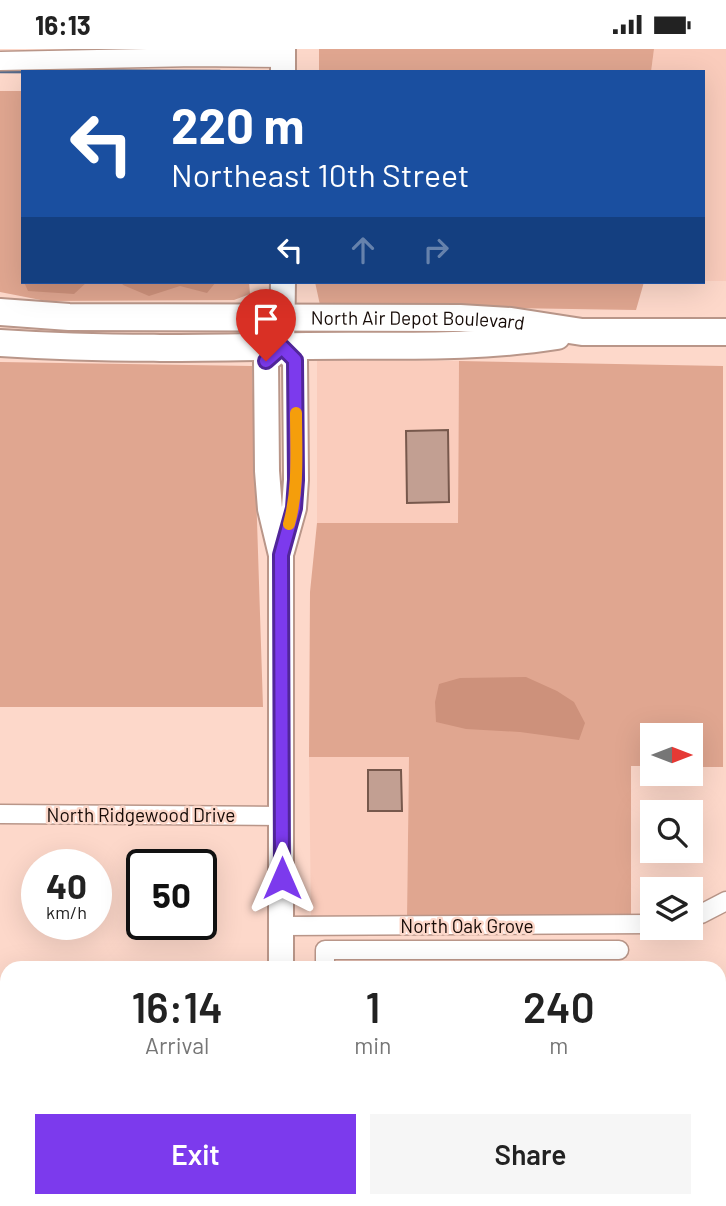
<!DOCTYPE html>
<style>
body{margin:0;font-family:Barlow,sans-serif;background:#f6f6f6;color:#222;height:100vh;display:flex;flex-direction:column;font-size:26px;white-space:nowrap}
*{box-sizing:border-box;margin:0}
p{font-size:23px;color:#767676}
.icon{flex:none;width:38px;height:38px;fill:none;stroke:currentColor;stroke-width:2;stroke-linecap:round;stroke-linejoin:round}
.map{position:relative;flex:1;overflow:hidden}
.panel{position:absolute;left:0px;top:912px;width:726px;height:247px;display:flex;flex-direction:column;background:#fff;border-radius:21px 21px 0 0;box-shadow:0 7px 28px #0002}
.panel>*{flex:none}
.banner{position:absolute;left:21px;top:21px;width:684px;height:214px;border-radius:0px;box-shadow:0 7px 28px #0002;background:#1a4fa0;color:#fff;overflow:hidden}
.needle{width:46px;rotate:90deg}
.controls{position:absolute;left:640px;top:674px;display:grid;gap:14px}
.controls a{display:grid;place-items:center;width:63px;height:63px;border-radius:0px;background:#fff;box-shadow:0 7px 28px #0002;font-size:35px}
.speed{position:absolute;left:21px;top:800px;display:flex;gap:14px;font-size:35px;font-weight:700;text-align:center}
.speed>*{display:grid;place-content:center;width:91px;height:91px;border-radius:50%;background:#fff;box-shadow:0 7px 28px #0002;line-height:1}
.speed small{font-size:18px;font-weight:400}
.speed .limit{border:4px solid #111;border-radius:10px;background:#fff;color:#111}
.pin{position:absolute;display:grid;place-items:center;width:60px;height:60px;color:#fff;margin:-72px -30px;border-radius:50% 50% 50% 0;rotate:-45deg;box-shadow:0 0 7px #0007}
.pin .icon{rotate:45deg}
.me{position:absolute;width:77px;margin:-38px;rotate:0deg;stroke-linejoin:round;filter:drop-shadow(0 0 5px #0008)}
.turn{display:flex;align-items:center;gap:24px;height:147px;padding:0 35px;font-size:32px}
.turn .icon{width:91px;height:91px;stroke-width:2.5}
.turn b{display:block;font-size:49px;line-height:60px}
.lanes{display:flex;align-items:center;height:66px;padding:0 35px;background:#0003;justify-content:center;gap:35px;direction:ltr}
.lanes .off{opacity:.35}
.eta{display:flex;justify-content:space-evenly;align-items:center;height:119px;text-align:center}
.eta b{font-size:42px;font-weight:600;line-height:49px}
.action{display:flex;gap:14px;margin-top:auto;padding:14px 35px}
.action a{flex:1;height:80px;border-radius:0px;background:#7c3aed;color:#fff;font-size:28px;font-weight:600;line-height:80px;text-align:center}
.action a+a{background:#f6f6f6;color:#222}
.status{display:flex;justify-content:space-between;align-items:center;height:49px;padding:0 35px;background:#fff;direction:ltr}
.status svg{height:19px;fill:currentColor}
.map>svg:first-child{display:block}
.built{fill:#faccbc}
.green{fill:#e0a690}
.forest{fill:#cd917b}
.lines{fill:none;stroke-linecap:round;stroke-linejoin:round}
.stream{stroke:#566a8a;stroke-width:4.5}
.building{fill:#c29f92;stroke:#77584c;stroke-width:2}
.street-casing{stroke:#b99689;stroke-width:21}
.secondary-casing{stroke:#b99689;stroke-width:28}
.primary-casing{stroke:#b99689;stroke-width:30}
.street{stroke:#fff;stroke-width:18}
.secondary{stroke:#fff;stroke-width:24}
.primary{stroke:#fff;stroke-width:26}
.route-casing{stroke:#51269a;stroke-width:18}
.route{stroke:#7c3aed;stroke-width:12}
.slow{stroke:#f59e0b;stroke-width:12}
.labels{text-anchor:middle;stroke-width:5;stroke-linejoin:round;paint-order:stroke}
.street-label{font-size:19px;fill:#160a06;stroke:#fdd8ca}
</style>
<div class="status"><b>16:13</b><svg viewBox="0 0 49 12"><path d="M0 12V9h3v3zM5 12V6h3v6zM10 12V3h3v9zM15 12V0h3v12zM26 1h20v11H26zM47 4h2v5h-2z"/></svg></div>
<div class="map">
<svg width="726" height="1157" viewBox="0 0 726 1157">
<rect width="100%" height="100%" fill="#fdd8ca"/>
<path class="built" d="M654,0H726V232H704V23H651Z
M317,311L459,312L458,474H317Z
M309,708H409L407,868H311Z"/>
<path class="green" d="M319,0H654L651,23H319Z
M0,42H23V233H249L250,245L234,251L46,252L0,243Z
M315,233H644L636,261L320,256Z
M459,312L723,317V718H691V686H653V717H631V865L407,868L409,708H309L310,543L317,474H458Z
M0,313L252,317L263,658H0Z"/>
<path class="forest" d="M24,233H87L74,245L28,242Z
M121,233H216L207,244L180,237L149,247L123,236Z
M526,628L557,642L574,653L585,674L579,691L520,683L466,680L436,673L435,653L439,635L460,629Z"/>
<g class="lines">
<path class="stream" d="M0,22L220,23"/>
</g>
<path class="building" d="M448,381L449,453L407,454L406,382Z
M368,721H401L402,762H368Z"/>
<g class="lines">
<defs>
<path id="street" d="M0,12L196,8L283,9
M0,765L282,767
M691,868L701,865L726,852
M282,877L653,875
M325,919V901H619
M0,972H7
M324,1152V1157
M618,1152V1157"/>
<path id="secondary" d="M283,23V0
M282,502L294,459L296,431L295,311L282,298L283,233
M281,919V506L270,460L267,422L266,312L282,298
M281,1152V1157"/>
<g id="primary">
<path id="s1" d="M0,263L69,268L460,269L511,272L582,283H726"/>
<path d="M0,294C103,301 205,299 308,297C392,296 475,300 557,287"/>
</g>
</defs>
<use href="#street" class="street-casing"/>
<use href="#secondary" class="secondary-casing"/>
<use href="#primary" class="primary-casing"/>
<use href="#street" class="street"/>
<use href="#secondary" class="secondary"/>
<use href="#primary" class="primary"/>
</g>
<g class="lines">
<defs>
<path id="route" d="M266,312L282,298L295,311L296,431L294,459L281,506L282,829"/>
</defs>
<use href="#route" class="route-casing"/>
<use href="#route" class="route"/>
<path class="slow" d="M289,475C299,439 296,401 296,364"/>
</g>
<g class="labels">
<g class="street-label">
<text dy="7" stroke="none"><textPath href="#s1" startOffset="418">North Air Depot Boulevard</textPath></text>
<text x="141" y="773">North Ridgewood Drive</text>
<text x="467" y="884">North Oak Grove</text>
</g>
</g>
</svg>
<div class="controls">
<a><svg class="needle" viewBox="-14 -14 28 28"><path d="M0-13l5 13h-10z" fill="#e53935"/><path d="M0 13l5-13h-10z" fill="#767676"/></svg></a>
<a><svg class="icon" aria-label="search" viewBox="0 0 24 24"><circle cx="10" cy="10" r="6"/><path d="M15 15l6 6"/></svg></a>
<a><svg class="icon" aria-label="layers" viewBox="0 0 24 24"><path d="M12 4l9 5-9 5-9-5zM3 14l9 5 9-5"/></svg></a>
</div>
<div class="speed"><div>40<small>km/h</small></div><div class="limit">50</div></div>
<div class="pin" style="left:266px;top:312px;background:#d93025"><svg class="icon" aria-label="arrive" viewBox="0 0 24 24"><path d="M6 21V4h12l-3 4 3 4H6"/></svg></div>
<svg class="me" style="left:282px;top:829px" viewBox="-20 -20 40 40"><path d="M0-17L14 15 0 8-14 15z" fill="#7c3aed" stroke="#fff" stroke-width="4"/></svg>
<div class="banner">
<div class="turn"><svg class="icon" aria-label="left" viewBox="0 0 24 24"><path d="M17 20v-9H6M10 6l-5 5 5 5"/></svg><div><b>220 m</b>Northeast 10th Street</div></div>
<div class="lanes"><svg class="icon" aria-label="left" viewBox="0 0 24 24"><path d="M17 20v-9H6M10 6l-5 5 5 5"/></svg><svg class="icon off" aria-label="ahead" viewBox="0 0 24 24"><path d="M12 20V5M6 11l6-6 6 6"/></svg><svg class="icon off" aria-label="right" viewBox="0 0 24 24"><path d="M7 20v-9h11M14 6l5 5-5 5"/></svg></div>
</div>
<section class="panel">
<div class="eta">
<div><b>16:14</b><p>Arrival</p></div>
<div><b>1</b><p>min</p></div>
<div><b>240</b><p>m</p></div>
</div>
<div class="action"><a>Exit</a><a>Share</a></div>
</section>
</div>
